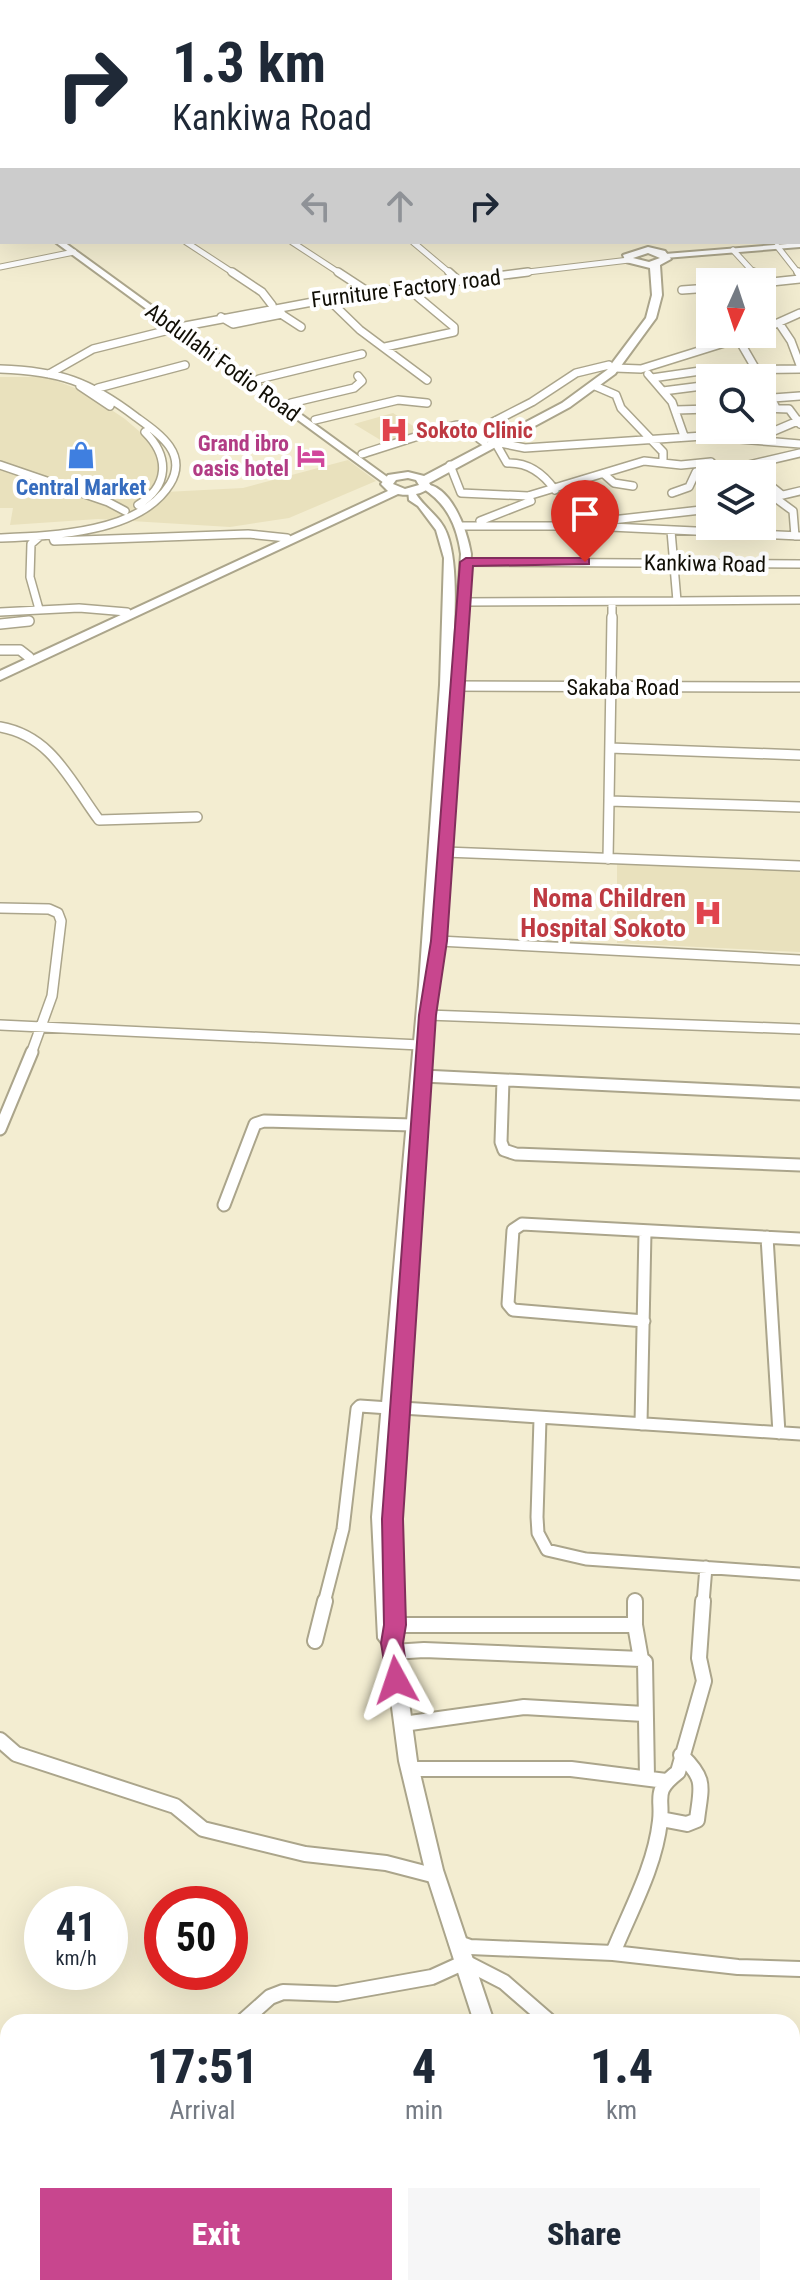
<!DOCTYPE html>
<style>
body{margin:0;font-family:"Roboto Condensed",sans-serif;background:#f6f6f7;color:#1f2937;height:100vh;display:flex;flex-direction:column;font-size:30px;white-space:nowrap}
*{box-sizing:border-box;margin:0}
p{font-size:26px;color:#747a83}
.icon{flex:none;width:44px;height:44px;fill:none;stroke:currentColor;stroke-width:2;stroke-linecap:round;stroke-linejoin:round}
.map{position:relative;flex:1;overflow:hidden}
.drawer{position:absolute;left:0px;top:2014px;width:800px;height:282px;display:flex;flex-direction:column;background:#fff;border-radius:24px 24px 0 0;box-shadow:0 8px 32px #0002}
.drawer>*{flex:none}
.top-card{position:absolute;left:0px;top:0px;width:800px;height:244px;box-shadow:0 8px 32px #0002;background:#fff;color:#1f2937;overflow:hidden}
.needle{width:52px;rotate:183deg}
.buttons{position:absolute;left:696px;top:268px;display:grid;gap:16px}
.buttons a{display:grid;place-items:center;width:80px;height:80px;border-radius:0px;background:#fff;box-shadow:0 8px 32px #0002;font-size:40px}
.speed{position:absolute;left:24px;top:1886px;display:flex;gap:16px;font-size:40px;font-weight:700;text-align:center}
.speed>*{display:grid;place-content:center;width:104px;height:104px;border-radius:50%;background:#fff;box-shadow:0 8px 32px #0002;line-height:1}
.speed small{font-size:20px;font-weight:400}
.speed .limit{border:12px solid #d22;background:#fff;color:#111}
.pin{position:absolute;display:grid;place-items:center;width:68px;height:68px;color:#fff;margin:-82px -34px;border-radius:50% 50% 50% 0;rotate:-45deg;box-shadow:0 0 8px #0007}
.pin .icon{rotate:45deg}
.me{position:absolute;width:88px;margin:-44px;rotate:355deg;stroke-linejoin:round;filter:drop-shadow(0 0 6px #0008)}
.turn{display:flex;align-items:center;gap:28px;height:168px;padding:0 40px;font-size:36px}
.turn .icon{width:104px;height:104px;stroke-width:2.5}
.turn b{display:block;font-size:56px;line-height:68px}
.lanes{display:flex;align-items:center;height:76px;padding:0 40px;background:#0003;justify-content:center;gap:40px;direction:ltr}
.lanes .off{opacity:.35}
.eta{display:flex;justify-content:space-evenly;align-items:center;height:136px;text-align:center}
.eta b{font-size:48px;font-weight:800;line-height:56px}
.action{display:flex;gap:16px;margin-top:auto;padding:16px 40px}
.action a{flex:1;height:92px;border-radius:0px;background:#c8468e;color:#fff;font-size:32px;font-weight:800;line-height:92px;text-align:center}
.action a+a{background:#f6f6f7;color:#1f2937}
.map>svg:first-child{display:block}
.built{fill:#e9e1bd}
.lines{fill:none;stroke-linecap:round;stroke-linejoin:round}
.minor-far4-casing{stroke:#aba58b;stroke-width:7}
.minor-far3-casing{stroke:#aba58b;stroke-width:10}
.minor-far2-casing{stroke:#aba58b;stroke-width:12}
.minor-far1-casing{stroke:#aba58b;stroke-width:15}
.minor-casing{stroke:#aba58b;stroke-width:18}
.tertiary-casing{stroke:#aba58b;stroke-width:4}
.secondary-casing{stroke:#aba58b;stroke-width:4}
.primary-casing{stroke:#aba58b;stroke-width:4}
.minor-far4{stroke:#fff;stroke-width:5}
.minor-far3{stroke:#fff;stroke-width:7}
.minor-far2{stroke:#fff;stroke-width:9}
.minor-far1{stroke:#fff;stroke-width:11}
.minor{stroke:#fff;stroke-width:14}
.tertiary{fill:#fff;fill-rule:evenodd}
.secondary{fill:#fff;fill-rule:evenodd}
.primary{fill:#fff;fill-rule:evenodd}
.route{fill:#c8468e;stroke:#822e5c;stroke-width:2}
.labels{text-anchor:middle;stroke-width:8;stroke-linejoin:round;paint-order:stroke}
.far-street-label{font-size:22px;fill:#110f06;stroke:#fff}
.far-health-label{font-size:22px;font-weight:bold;fill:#be3a42;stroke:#fff;text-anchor:start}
.far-hotel-label{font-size:22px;font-weight:bold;fill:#b23c85;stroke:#fff;text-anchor:end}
.far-shop-label{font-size:22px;font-weight:bold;fill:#366cbe;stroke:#fff}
.health-label{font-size:26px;font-weight:bold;fill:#be3a42;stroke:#fff;text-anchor:end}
</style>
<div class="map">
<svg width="800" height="2295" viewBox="0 0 800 2295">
<rect width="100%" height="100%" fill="#f3edd1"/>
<path class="built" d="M0,377H46L83,391L125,419L161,450L165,492L243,488L348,460L376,481L289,518L230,527L98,519L10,525L13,508H0Z
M393,413L424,433L387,444L354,424Z
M617,864L800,871V952L617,943Z"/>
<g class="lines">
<defs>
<path id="minor-far4" d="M798,34L800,31
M798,108L800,112
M186,242L235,274
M292,242L341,274
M413,242L451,274
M777,246L799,274
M733,250L755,274
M0,267L74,252
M511,274L629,260"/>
<path id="minor-far3" d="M232,272L262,292L272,305
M338,272L367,291
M449,272L459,281
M753,272L763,283
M798,272L800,275
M762,283L800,279
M682,290L710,288
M326,297L360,330L427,380
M278,312L301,327
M221,317L233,324L282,314
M779,323L791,341L800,365
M185,326L350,295L528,272
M762,330L800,313
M739,340L761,378
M385,347L454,332V327L418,297
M615,368L641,369L753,334
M0,369C59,371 89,381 136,417C158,433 189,453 170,484C140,533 52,536 0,538
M49,374L93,349L177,328
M648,374L672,402L684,436
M652,378L707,370L800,369
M259,379L362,354
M762,379L776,408
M80,386L110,406
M595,386L616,395L621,408L663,452V461
M98,388L185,365
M663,391L710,385
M773,398L800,396
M291,403L354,388L362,381L358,376
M762,408L789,409L800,424
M676,410L710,409
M315,420L398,400L427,403
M504,430L492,425L493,422L532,402L576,373L609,365
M753,440L800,420
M495,442L525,448L703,436L800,444
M495,442L507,463C527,462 543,473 555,490
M362,454C375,450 453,424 458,425C466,427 476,437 484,442
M0,465L108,502L125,511
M450,465L461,493L528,496L644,461L681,465L711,462L717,469
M605,475L614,483L633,486
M762,479L782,495
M672,493L689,487L696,472L740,467L800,453
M774,497L793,511L795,536
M762,500L800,491
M138,505C169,486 170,457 145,432
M480,521L531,501L528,496
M603,521L710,509
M461,526H589L800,536
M39,537L31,544L30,577L39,609
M53,538L54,541L248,534L287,538
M466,562L800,564
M677,601L800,600
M464,602L677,601L671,531
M612,602V619
M0,612L79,608L127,612"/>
<path id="minor-far2" d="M612,617L609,801L800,807
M0,624L29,621
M0,650H20L29,657
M452,686L800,687
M0,727C52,736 70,781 99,820L197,817
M610,748L800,755
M445,852L800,866
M608,859L609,801
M0,908L49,909L58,913L61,921L52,996L31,1054
M439,941L800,960
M427,1015L800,1029
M0,1025L420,1045"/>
<path id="minor-far1" d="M423,1076L800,1094
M503,1080L501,1142L504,1150L516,1154L800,1165
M0,1129L32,1052
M224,1205L255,1124L264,1121L413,1125
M767,1237L779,1433
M644,1321L513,1310L508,1304L513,1230L522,1224L800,1239
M402,1408L800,1434
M540,1419L537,1517L538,1533L547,1550L586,1559L800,1574
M641,1424L645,1232
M635,1600V1603
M324,1603L343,1529L357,1409L360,1406L389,1408
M703,1603L706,1567"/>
<path id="minor" d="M635,1601V1625L641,1659L645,1662L647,1777
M395,1625H635
M315,1641L325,1601
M393,1652L424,1650L641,1659
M403,1724L524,1707L644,1714
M0,1740L16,1754L175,1806L203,1829L305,1854L386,1863L436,1876
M411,1769H571L666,1781
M661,1819L687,1824L697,1820C701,1786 707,1780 681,1755
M456,1942L470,1947L613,1953L738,1967L800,1969
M613,1953C630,1911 655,1867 660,1821C663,1797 652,1792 678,1772L704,1681L699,1658L703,1601
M242,2022L270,1997L283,1992L337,1994L432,1977L465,1962L504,1982L550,2022
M792,2104L800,2105
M0,2201L8,2204
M661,2288L665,2295
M765,2288L766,2295"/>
<path id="tertiary" d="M0,129H2V133H0Z
M800,243V247L665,258L661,256L665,254Z"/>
<path id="secondary" d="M0,195H2V201H0Z
M55,242H64L390,479V483H384Z
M422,484C451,483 467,530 471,554L445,941L440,973L439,976H432L410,1252L416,1253L418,1257L401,1519L402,1603L400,1608L394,1610L395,1636L401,1643L417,1761L443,1870L494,2022H474L425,1870L399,1761L384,1646L378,1638L372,1517L419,985L440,685L444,558L436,530L418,506L409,500L408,490H414C420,505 441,516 447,534C461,571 452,640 452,681L461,554C457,526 447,503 422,488Z
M559,2288H581L583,2295H561Z"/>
<path id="primary" d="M463,0H471V2H463Z
M648,247L665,251L671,259L660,265L662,295L656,318L615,374L570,407L429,483L431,486C422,495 410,496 398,494L0,680V671L388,491L381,484L388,475L408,472L424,476L562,403L607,370L646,318L652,295L650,268L626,262L623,255ZM648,253L660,258L649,262L633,258ZM408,478L416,480L419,485L405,489L393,484L396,480Z"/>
</defs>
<use href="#minor-far4" class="minor-far4-casing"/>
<use href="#minor-far3" class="minor-far3-casing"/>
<use href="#minor-far2" class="minor-far2-casing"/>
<use href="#minor-far1" class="minor-far1-casing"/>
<use href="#minor" class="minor-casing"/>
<use href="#tertiary" class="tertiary-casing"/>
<use href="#secondary" class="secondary-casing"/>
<use href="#primary" class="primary-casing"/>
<use href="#minor-far4" class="minor-far4"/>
<use href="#minor-far3" class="minor-far3"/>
<use href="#minor-far2" class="minor-far2"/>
<use href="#minor-far1" class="minor-far1"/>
<use href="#minor" class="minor"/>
<use href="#tertiary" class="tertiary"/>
<use href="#secondary" class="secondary"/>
<use href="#primary" class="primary"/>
</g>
<path class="route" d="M585,558L589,559V564L473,566L447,941L436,1015L403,1519L406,1625L403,1643L408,1680L404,1686L396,1689L388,1686L381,1643L384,1625L382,1519L419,1015L431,941L460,562L466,558Z"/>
<defs>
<symbol id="hospital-bare" viewBox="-9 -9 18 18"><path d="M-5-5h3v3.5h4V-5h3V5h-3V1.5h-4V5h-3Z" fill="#e0444e" stroke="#fff" stroke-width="2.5" paint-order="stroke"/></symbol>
<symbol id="shop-bare" viewBox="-9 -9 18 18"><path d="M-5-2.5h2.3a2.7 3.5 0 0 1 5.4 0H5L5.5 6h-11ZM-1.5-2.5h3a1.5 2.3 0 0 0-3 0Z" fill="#3f7fe0" stroke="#fff" stroke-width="2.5" paint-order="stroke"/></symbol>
<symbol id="hotel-bare" viewBox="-9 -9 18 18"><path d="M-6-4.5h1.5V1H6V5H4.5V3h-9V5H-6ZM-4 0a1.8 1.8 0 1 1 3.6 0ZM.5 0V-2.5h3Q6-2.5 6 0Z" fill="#d1479c" stroke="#fff" stroke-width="2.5" paint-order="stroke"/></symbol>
</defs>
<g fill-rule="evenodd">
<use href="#hospital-bare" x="374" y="410" width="40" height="40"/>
<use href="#shop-bare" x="61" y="435" width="40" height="40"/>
<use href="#hotel-bare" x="291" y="436" width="40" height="40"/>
<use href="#hospital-bare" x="688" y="893" width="40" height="40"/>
</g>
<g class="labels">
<g class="far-street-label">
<text transform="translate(406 288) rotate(-7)" y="8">Furniture Factory road</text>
<text transform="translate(223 362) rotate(36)" y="8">Abdullahi Fodio Road</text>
<text transform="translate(705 563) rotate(1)" y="8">Kankiwa Road</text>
<text x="623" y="695">Sakaba Road</text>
</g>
<g class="far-health-label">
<text x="416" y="438">Sokoto Clinic</text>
</g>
<g class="far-hotel-label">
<text x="289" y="451">Grand ibro<tspan x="289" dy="25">oasis hotel</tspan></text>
</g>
<g class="far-shop-label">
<text x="81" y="495">Central Market</text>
</g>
<g class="health-label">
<text x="686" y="907">Noma Children<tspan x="686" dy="30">Hospital Sokoto</tspan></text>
</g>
</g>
</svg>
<div class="buttons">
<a><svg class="needle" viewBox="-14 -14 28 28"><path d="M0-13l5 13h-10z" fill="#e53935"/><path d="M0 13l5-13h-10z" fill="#747a83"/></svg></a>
<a><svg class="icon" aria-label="search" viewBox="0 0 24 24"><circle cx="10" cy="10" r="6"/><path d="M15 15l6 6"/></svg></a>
<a><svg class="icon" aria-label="layers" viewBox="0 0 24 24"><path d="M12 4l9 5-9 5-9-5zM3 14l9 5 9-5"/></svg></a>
</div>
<div class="speed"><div>41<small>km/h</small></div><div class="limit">50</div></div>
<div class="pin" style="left:585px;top:562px;background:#d93025"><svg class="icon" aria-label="arrive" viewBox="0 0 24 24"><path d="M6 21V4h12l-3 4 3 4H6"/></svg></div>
<svg class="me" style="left:396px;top:1680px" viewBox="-20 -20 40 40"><path d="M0-17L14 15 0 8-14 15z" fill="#c8468e" stroke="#fff" stroke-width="4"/></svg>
<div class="top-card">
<div class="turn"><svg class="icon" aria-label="right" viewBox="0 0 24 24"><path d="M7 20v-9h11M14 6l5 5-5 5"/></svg><div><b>1.3 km</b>Kankiwa Road</div></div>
<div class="lanes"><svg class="icon off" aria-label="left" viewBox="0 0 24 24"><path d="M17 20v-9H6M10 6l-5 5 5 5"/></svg><svg class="icon off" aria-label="ahead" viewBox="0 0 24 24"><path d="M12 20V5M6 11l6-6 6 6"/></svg><svg class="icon" aria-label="right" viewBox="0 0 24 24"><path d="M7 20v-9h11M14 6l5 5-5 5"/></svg></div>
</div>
<section class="drawer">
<div class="eta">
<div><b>17:51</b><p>Arrival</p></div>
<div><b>4</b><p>min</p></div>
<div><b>1.4</b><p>km</p></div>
</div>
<div class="action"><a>Exit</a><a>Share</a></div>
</section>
</div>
